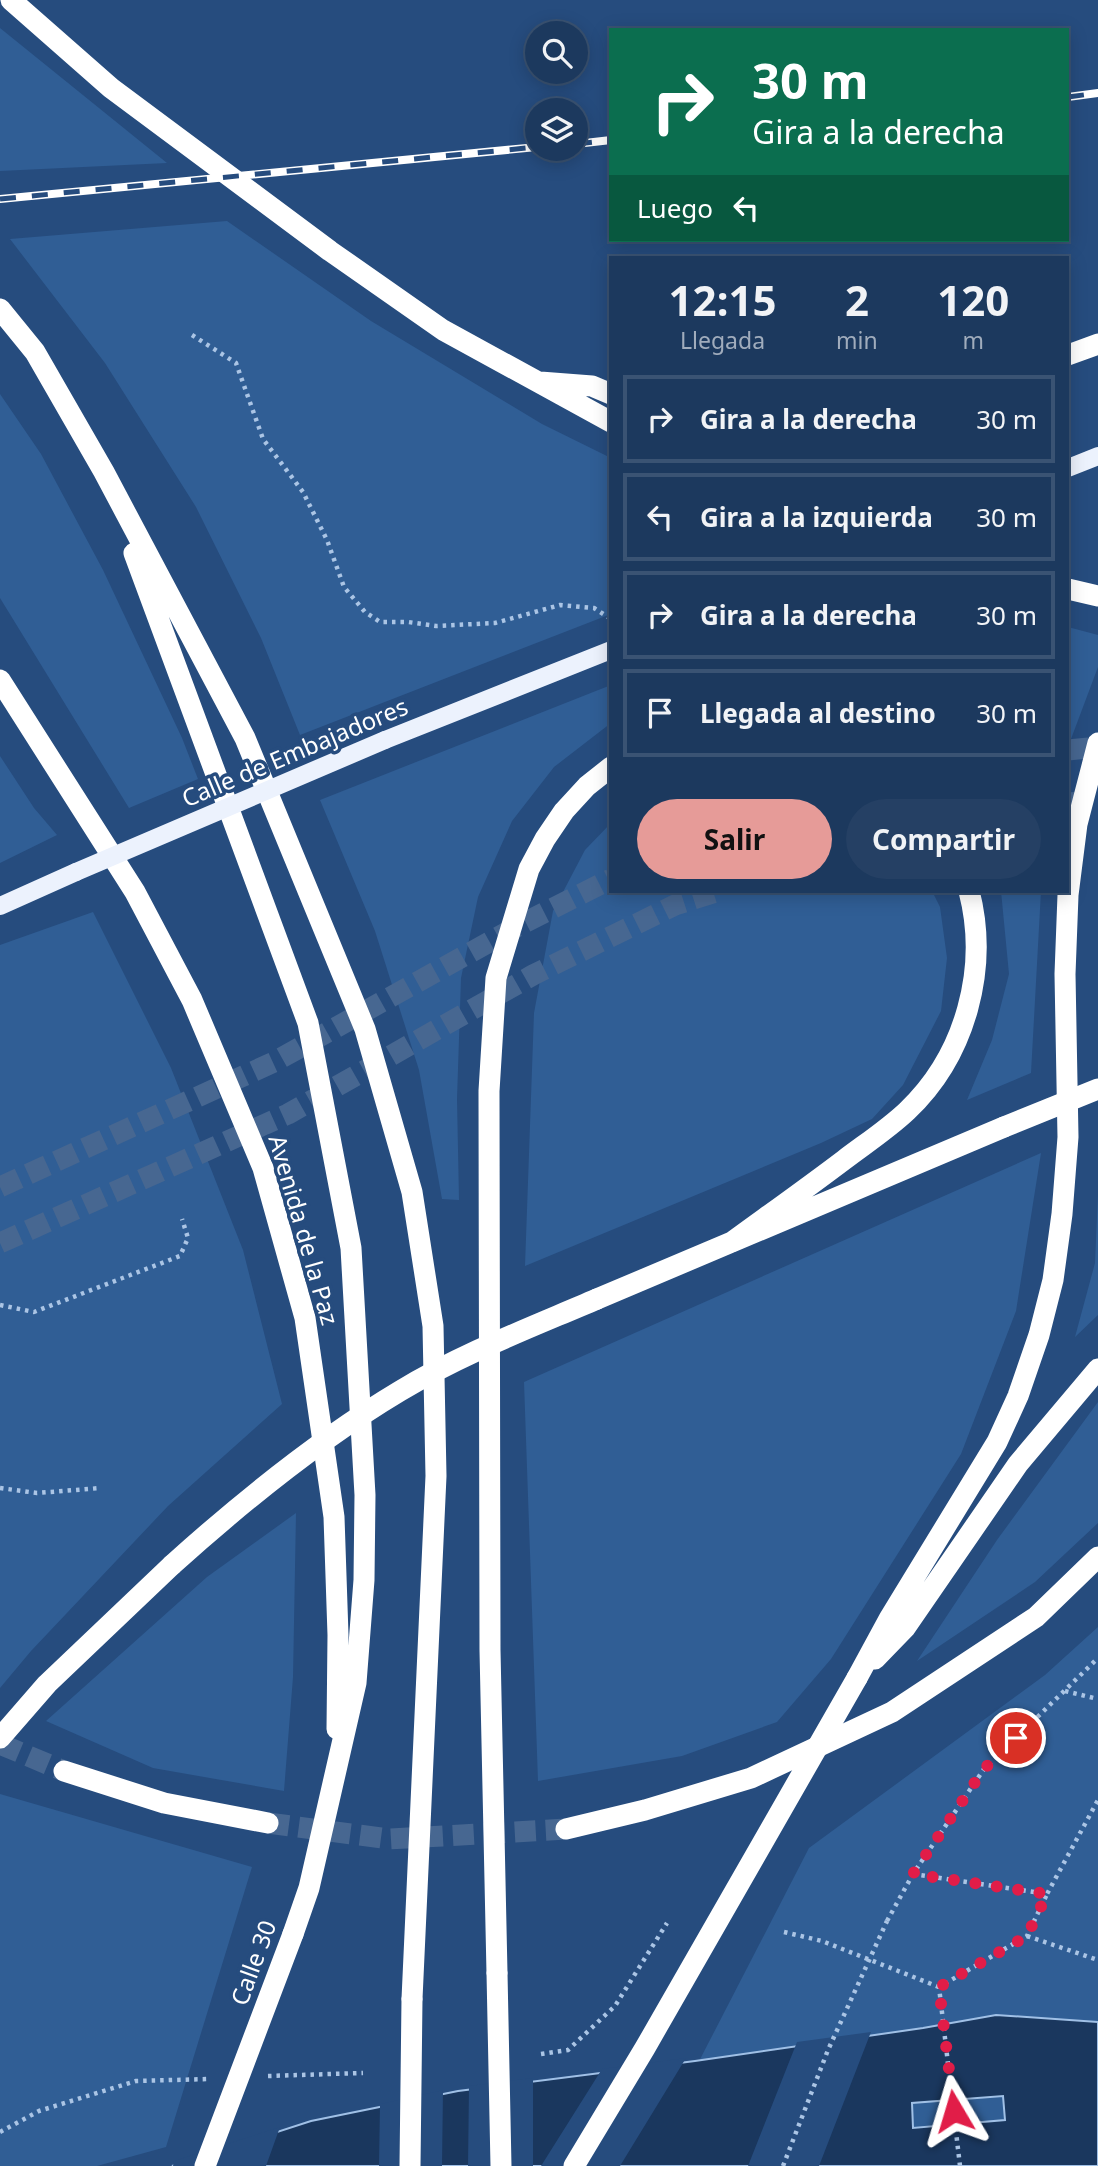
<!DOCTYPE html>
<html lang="es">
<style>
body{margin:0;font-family:"Noto Sans",sans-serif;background:#254064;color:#f1f3f6;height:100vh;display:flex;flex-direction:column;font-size:26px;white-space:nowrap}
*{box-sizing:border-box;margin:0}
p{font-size:23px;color:#a0acbc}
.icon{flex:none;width:38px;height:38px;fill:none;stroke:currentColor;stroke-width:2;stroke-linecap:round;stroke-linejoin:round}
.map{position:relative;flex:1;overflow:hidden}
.panel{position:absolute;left:609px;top:256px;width:460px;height:637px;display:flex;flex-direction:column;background:#1c395e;border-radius:0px;box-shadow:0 4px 18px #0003,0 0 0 2px #3a5373}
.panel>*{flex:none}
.hud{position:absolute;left:609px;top:28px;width:460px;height:214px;border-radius:0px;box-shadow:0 4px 18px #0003,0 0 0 2px #3a5373;background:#0b6e4f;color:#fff;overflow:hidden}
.fabs{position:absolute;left:525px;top:21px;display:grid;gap:14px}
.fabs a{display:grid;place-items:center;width:63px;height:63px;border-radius:50%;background:#1c395e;box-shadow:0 4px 18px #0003,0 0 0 2px #3a5373;font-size:35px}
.pin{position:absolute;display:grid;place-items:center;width:60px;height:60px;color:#fff;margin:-30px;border:4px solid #fff;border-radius:50%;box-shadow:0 2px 7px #0007}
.me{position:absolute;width:77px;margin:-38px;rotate:353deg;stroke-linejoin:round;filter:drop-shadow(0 0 5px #0008)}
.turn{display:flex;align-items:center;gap:24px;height:147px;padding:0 28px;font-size:32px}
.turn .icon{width:91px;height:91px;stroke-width:2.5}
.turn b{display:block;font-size:49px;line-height:60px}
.then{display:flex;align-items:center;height:66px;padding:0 28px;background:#0003;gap:14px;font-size:26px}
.eta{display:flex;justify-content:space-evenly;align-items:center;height:119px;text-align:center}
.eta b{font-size:42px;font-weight:700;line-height:49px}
.cta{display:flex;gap:14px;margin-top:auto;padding:14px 28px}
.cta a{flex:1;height:80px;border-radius:42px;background:#e69b98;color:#111;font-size:28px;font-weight:700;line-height:80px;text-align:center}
.cta a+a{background:#254064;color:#f1f3f6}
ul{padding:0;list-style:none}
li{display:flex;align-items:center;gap:21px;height:88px;margin:0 14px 10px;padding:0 14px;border:4px solid #3a5373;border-radius:0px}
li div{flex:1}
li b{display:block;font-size:26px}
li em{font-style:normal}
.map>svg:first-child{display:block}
.green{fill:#305e95}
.water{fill:#1a375e;stroke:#a0c0e6;stroke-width:2;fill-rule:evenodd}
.pier{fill:#264c7e}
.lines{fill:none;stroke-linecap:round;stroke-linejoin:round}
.highway-tunnel{stroke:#476791;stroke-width:21;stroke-dasharray:21 10;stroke-linecap:butt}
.path{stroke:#abc5e5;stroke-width:4.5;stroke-dasharray:3.5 5;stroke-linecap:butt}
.major{stroke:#ecf2fd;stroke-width:18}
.highway{stroke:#fff;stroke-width:21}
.rail-casing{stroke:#fff;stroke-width:8}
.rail{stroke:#264c7e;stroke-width:5;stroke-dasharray:16;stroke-linecap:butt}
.path-bridge{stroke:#abc5e5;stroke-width:4.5;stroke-dasharray:3.5 5;stroke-linecap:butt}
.major-bridge{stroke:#ecf2fd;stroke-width:18}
.highway-bridge{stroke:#fff;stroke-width:21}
.route{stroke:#e11d48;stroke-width:12;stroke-dasharray:0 21.6}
.labels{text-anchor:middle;stroke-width:7;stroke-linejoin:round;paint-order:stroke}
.street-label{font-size:24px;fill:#fff;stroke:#264c7e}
</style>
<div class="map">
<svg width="1098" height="2166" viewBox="0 0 1098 2166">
<rect width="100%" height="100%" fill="#264c7e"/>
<path class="green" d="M0,28L167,163L0,171Z
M227,221L371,321L542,424L611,458V614L300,735L261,638L196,507L105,363L10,239Z
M0,394L41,454L103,570L182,738L198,779L129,808L0,598Z
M1068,627L1098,635V667L1068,747Z
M611,685V723L554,767L512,821L478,897L461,978L457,1099L459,1200L442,1199L419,1070L375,931L320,800Z
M0,756L34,808L57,835L0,863Z
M611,823V891H932L940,907L947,958L941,1011L903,1085L872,1119L821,1143L525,1266L534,1013L553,911L585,850Z
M1001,891H1041L1031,1073L967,1100L992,1040L1009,974Z
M93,912L171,1068L243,1250L282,1404L168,1506L31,1651L0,1688V945Z
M1041,1153L1016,1311L961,1454L831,1659L777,1722L682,1756L538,1781L524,1382Z
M1098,1194V1315L1075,1337L1095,1263Z
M1098,1402V1523L1035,1582L917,1661L997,1540Z
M296,1513L293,1677L284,1791L153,1768L46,1721L207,1577Z
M1098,1627V2166H645L809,1848L1045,1675Z
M0,1794L252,1867L166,2147L97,2166H0Z"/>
<path class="water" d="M996,2015L1098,2022V2166H172L311,2121L458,2091L695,2061L923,2028ZM1003,2096L1005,2120L913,2128L912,2103Z"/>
<path class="pier" d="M871,2032L819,2166H748L797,2042Z
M686,2058L620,2166H541L602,2069Z
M533,2078V2166H468L469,2086Z
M443,2090L442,2166H379L380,2104Z
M280,2127L266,2166H173L174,2161Z"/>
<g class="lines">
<path class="highway-tunnel" d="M1068,750L1098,747
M1068,803L1098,801
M0,1187L274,1062L518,926L611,879
M0,1243L288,1114L533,975L675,905L719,891
M0,1744L64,1771
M268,1823L389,1839L566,1829"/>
<path class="path" d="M192,335L236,363L263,439L303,492L327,540L344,587L365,612L380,622H408L436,626L495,623L560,605L594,608L611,619
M0,1305L34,1312L180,1256L188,1238L182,1219
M0,1488L37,1493L101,1488
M1065,1691L1098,1699
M913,1874L1047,1894L1098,1800
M887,1921L913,1874L984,1769L1098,1658
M784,1932L822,1941L939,1987
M1027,1936L1098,1960
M541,2054L568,2050L615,2006L667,1923
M268,2076L363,2073
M0,2132L39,2111L136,2081L210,2079
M960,2166L939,1987L1027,1936L1047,1894"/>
<path class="major" d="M1068,468L1098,456
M385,740L611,650
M0,906L76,872"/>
<path class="highway" d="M11,0L111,88L330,251L443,330L611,422
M0,309L35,352L104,472L245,738L365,1029L412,1192L433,1326L436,1476L412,1999
M1068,355L1098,344
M540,382L592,386L611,394
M134,553L308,1023L351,1248L365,1495L364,1580L356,1683L309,1888L293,1934
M1068,589L1098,596
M0,680L135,892L192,1000L263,1168L305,1318L334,1517L338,1635L337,1729
M732,1242C769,1215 807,1188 844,1160C865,1144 888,1129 907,1111C966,1055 989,968 969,891
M597,1299L1004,1127
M875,1659L905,1628L1018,1464L1098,1369
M857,1678L889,1619L997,1442L1018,1396L1039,1335L1053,1280L1062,1214L1068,1137L1065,974L1068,895L1077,824L1098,743
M0,1738L47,1684L172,1565
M64,1771L164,1803L268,1823
M566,1829L645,1810L751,1778L892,1712L1036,1617L1098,1557
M497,1973L490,1650L489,1091L496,978L529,869L545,839L564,811L587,786L611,767"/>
<defs>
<path id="rail" d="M1068,97L1098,93
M576,144L611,140
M0,199L537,147"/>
</defs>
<use href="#rail" class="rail-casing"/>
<use href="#rail" class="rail"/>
<path class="path-bridge" d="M783,2166L828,2050L887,1921"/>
<path class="major-bridge" d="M76,872L385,740"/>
<path class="highway-bridge" d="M1004,1127L1098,1089
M172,1565C243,1501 318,1440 400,1391C461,1354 532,1327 597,1299
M497,1973L501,2166
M205,2166L293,1934
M410,2166L412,1999
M574,2166L645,2048L857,1678"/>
</g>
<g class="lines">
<path class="route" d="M954,2111L939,1987L1027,1936L1047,1894L913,1874L984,1769L1016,1738"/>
</g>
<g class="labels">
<g class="street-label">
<text transform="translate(295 753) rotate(-23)" y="8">Calle de Embajadores</text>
<text transform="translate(303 1230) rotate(74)" y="8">Avenida de la Paz</text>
<text transform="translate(254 1963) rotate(-70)" y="8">Calle 30</text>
</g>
</g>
</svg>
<div class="fabs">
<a><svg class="icon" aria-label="search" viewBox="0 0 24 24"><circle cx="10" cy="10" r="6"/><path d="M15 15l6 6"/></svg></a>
<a><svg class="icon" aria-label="layers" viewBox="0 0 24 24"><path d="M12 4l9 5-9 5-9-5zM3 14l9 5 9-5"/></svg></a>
</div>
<div class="pin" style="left:1016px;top:1738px;background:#d93025"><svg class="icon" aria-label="arrive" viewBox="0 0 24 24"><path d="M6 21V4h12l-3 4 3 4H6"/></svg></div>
<svg class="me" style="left:954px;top:2111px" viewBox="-20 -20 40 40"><path d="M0-17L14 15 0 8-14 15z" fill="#e11d48" stroke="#fff" stroke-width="4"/></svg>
<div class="hud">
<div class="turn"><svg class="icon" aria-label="right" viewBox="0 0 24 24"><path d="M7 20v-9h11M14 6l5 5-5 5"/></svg><div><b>30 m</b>Gira a la derecha</div></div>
<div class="then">Luego<svg class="icon" aria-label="left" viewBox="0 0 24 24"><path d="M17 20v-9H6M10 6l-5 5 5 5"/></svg></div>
</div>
<section class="panel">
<div class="eta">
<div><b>12:15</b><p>Llegada</p></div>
<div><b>2</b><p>min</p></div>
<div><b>120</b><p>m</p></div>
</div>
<ul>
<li><svg class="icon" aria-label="right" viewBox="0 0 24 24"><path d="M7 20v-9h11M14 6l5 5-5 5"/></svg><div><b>Gira a la derecha</b></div><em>30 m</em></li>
<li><svg class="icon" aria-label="left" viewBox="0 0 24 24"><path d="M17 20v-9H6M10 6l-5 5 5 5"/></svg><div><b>Gira a la izquierda</b></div><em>30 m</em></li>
<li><svg class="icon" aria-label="right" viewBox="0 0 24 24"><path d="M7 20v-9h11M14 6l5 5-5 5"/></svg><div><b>Gira a la derecha</b></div><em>30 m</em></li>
<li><svg class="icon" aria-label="arrive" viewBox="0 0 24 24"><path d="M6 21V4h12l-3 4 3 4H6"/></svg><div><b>Llegada al destino</b></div><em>30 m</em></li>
</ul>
<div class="cta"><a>Salir</a><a>Compartir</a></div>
</section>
</div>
